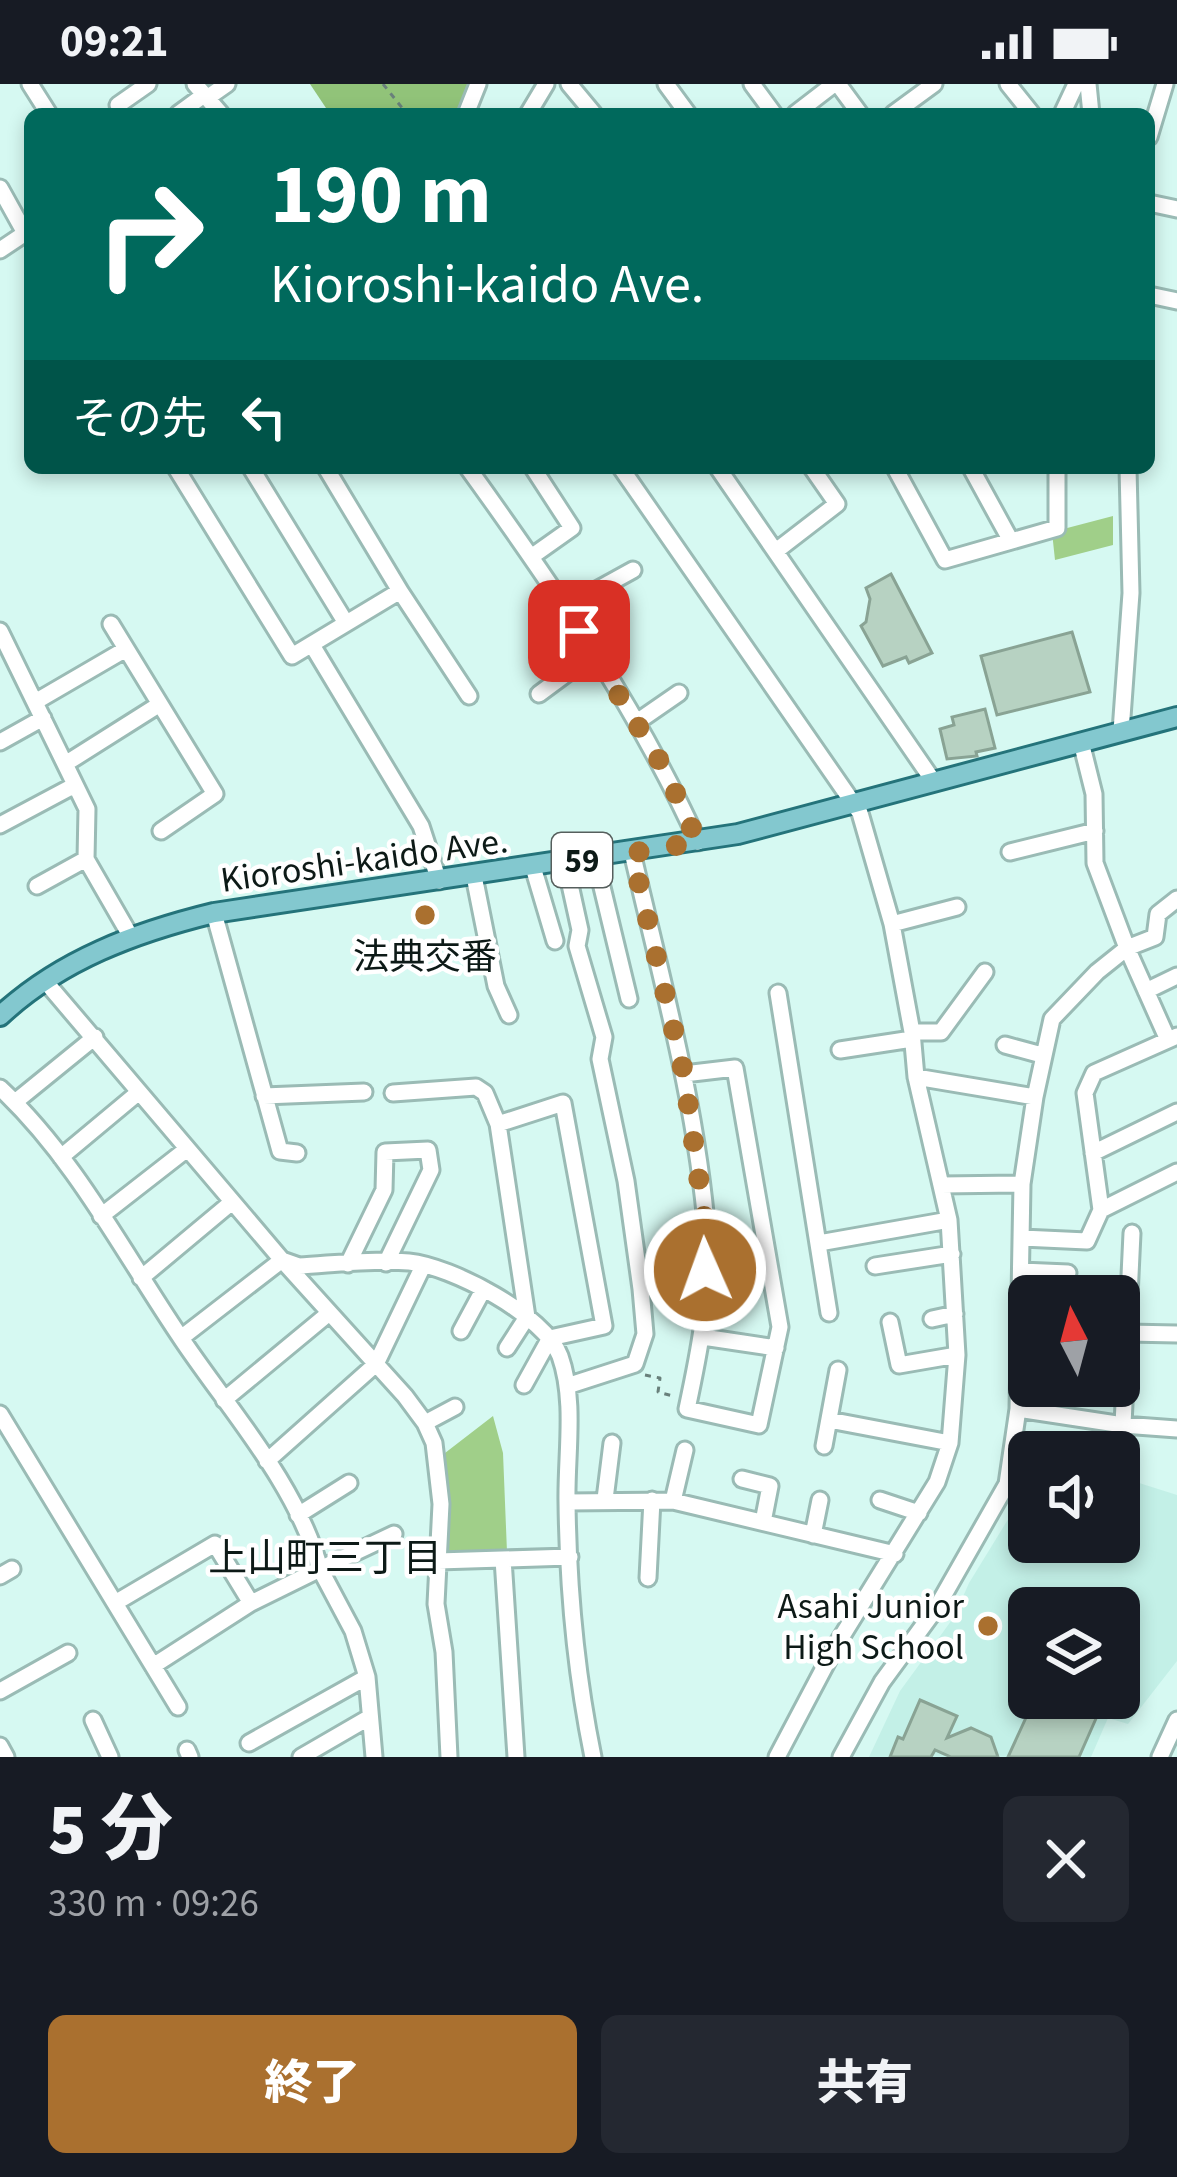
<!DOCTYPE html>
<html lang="ja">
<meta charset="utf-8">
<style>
body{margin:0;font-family:"Source Sans 3","Noto Sans JP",sans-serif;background:#242831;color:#f1f3f6;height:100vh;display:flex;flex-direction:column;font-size:45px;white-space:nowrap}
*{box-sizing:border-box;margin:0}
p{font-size:39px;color:#9ea1a6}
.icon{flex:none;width:66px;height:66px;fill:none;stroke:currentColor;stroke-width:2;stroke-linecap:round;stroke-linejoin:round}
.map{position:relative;height:1673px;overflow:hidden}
.details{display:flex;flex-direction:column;background:#171b24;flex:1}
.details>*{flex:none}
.guide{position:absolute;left:24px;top:24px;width:1131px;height:366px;border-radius:18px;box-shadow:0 6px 18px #0003;background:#00695c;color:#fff;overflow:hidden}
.needle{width:78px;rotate:354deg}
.tools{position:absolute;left:1008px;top:1191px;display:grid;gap:24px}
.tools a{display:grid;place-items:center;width:132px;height:132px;border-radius:18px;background:#171b24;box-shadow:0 6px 18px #0003;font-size:60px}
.pin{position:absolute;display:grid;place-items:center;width:102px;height:102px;color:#fff;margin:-51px;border-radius:24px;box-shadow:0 6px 18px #0006}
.me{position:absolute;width:132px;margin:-66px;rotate:358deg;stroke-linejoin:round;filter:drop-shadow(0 0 9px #0008)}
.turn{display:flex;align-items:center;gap:42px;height:252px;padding:0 48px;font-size:54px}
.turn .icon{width:156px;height:156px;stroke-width:2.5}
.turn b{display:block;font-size:84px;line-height:102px}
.then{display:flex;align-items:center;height:114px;padding:0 48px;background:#0003;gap:24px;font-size:45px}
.round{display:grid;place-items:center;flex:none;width:126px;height:126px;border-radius:18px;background:#242831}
.summary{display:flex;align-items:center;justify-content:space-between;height:204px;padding:0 48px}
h1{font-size:72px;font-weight:800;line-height:90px}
.cta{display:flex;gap:24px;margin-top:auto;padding:24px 48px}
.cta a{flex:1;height:138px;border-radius:18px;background:#aa702f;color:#fff;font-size:48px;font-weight:800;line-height:138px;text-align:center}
.cta a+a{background:#242831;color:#f1f3f6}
.status{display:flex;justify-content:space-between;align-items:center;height:84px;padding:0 60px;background:#171b24;direction:ltr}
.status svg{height:33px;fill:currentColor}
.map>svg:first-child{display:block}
.built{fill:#c3f0e7;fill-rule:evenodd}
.green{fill:#a0cf89}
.forest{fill:#91c379}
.building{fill:#b7d2c2;stroke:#89a394;stroke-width:3}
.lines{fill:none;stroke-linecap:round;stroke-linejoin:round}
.minor-casing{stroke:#9abbb5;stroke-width:21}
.major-casing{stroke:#24737a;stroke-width:24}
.path{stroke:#69807b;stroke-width:3;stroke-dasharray:6 6;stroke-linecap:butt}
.minor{stroke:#fff;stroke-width:15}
.major{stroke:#83c8cf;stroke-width:18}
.route{stroke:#aa702f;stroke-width:21;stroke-dasharray:0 37.8}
.poi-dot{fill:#aa702f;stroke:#fff;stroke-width:4.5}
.labels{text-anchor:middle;stroke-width:9;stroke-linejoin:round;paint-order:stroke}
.shield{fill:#fff;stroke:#565f5d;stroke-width:3}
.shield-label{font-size:33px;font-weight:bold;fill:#0d1a17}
.street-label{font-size:36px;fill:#0d1a17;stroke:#fff}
.poi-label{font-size:36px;fill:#0d1a17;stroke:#fff}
.neighbourhood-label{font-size:39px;fill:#0d1a17;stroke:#fff}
</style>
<div class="status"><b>09:21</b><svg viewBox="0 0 49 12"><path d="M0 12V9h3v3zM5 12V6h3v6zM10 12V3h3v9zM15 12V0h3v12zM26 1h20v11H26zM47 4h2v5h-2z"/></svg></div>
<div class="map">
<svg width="1177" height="1673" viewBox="0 0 1177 1673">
<rect width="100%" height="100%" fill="#d6f9f2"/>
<path class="built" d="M1136,1398L1177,1411V1577L1128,1640L1108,1634L1091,1673H869L900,1607L954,1533L969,1499L1023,1411V1402H1029V1458H1119V1408H1129ZM1029,1524H1119V1614H1029Z"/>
<path class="green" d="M1113,432V461L1055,476L1052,448Z
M493,1332L503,1369L507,1468L452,1469L443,1460L445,1369Z"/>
<path class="forest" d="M310,0H469L458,30H330Z"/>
<path class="building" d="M891,490L932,569L909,579L906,573L883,582L861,542L866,538L870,515L866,504Z
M1072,548L1090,608L997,631L981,572Z
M985,625L995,664L976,668L977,672L947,675L940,645L954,641L952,633Z
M1035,1614H1105L1079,1673H1008Z
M920,1616L957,1632L947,1654L971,1644L991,1653L998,1673H951L935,1666L931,1673H890L898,1653L903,1655Z"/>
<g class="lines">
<defs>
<path id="minor" d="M30,0L49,30
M195,0L221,30
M569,0L594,30
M666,0L688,30
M752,0L774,30
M838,0L860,30
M1008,0L1032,30
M1088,0L1091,30
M207,14L227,0
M118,21L148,0
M178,30L204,11
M466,30L478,0
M528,30L546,0
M795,30L834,0
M893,30L934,0
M1062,30L1076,0
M1149,53L1165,0
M0,104L25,149
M1149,119L1177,125
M0,166L30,146
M1149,211L1177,217
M176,384L292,572L400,507L326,384
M251,384L346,539
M468,384C553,502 638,625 698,758
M621,384L860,729L892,840L912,948L916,993L949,1136L957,1271L950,1359L937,1398L834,1565L777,1673
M718,384L934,698
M895,384L945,476L1057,444V384
M971,384L1011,457
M776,467L837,420L812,384
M531,473L572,444L533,384
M400,507L469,612
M564,524L633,486
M111,540L215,710L161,747
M0,547L87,725L86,775L131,853
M312,561L421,742L439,797
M539,610L593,570
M35,618L126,565
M637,638L679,609
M1121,647L1131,509L1128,384
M0,658L43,634
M1081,658L1094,710L1095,779L1127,864L1168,956
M65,680L160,620
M0,741L75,701
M632,768C661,894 697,1022 707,1151C711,1209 699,1269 687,1325L759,1341L780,1243L735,984L684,990
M1010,768L1095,747
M595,774L629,915
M565,778L580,846L577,862L604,953L600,975L626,1097L641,1205L645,1250L635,1280L567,1302
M533,783L555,857
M474,792L496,902L509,931
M37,802L86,775
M214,829L280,1067L297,1069
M892,840L957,823
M45,897L282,1176L299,1182C334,1180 373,1175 409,1178C451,1182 545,1231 560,1272C576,1317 566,1371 567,1418C568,1503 576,1590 593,1673
M1146,907L1177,892
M778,909L829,1229
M912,948H941L985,888
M1005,961L1042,971
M840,966L912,955
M916,993L1035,1013
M0,1004C76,1075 125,1172 183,1257C231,1328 297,1401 320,1485L251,1519L153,1582
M393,1009L476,1003L485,1009L498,1040
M264,1012L364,1008
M15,1018L95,953
M1093,1069L1177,1028
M61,1073L139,1008
M941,1101L1022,1100
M1101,1126L1177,1088
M101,1132L187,1065
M1022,1154L1087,1157L1101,1126L1085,1009L1094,989L1177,952
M819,1159L949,1136
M348,1180L384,1106L385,1068L428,1066L431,1086L386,1179
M875,1182L952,1170
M1021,1187L1068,1189
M141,1194L232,1118
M932,1235L955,1230
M890,1238L899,1281L957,1271
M461,1247L482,1208
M1127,1249L1177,1250
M703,1253L776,1264
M181,1254L282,1176L405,1312L425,1339L434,1359L441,1420L436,1520L444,1568L449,1673
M507,1264L527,1233L498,1040L563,1019L604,1242L550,1254L524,1301
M224,1316L328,1230
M1018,1325L1123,1341L1177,1345
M0,1330L178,1623
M829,1336L950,1359
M425,1339L455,1323
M1123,1341L1132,1149
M824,1362L838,1286
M267,1377L376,1280L423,1182
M742,1395L770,1402L763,1438
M605,1415L612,1359
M880,1416L919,1429
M673,1417L685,1366
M567,1418L673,1417L895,1470
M298,1431L349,1399
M813,1451L820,1416
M503,1475L516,1673
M438,1477L570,1473
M0,1492L12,1485
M648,1494L652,1416
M115,1519L215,1460L251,1519
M0,1607L68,1569
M93,1636L110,1673
M249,1659L367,1593
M0,1662L6,1673
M187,1666L190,1673
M301,1673L370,1633
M374,1673L367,1593L353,1547L320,1485L394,1450
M841,1673L882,1598L937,1523L1007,1400L1018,1325L1022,1100L1035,1013L1052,935L1097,888L1127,864L1155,853L1158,830L1177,815
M1160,1673L1177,1636"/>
<path id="major" d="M0,932C60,876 136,848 214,829L738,750L1177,633"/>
</defs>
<use href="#minor" class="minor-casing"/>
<use href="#major" class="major-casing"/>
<path class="path" d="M383,0L407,30
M645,1291L660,1294L658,1308L673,1312"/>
<use href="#minor" class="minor"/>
<use href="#major" class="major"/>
</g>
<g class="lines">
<path class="route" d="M579,547L664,684L698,758L632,769L684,990L707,1153L705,1186"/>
</g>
<g class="poi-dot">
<circle cx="425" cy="831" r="12"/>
<circle cx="988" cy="1542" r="12"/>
</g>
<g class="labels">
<rect class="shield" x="552" y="749" width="60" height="54" rx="9"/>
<g class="shield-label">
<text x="582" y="788">59</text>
</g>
<g class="street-label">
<text transform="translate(364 775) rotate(-8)" y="13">Kioroshi-kaido Ave.</text>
</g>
<g class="poi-label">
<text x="425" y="885">法典交番</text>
<text x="964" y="1534" text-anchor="end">Asahi Junior<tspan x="964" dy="41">High School</tspan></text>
</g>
<g class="neighbourhood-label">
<text x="325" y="1487">上山町三丁目</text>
</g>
</g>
</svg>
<div class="tools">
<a><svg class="needle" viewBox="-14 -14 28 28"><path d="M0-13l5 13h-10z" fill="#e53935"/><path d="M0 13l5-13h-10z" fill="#9ea1a6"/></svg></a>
<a><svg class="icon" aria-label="sound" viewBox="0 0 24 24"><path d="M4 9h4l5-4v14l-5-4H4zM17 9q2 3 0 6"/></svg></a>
<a><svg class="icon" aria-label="layers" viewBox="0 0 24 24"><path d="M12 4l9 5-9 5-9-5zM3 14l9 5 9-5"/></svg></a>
</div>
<div class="pin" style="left:579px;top:547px;background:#d93025"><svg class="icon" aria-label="arrive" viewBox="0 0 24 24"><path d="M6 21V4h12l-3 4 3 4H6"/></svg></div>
<svg class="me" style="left:705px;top:1186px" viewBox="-20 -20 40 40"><circle r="17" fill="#aa702f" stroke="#fff" stroke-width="3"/><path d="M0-11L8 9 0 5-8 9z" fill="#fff"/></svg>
<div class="guide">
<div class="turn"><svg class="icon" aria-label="right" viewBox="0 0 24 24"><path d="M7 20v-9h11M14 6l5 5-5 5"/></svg><div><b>190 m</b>Kioroshi-kaido Ave.</div></div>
<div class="then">その先<svg class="icon" aria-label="left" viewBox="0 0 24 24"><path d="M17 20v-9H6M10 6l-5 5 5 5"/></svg></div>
</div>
</div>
<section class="details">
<div class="summary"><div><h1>5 分</h1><p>330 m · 09:26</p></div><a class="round"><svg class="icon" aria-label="close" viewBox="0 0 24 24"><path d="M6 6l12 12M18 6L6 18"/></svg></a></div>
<div class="cta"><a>終了</a><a>共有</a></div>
</section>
